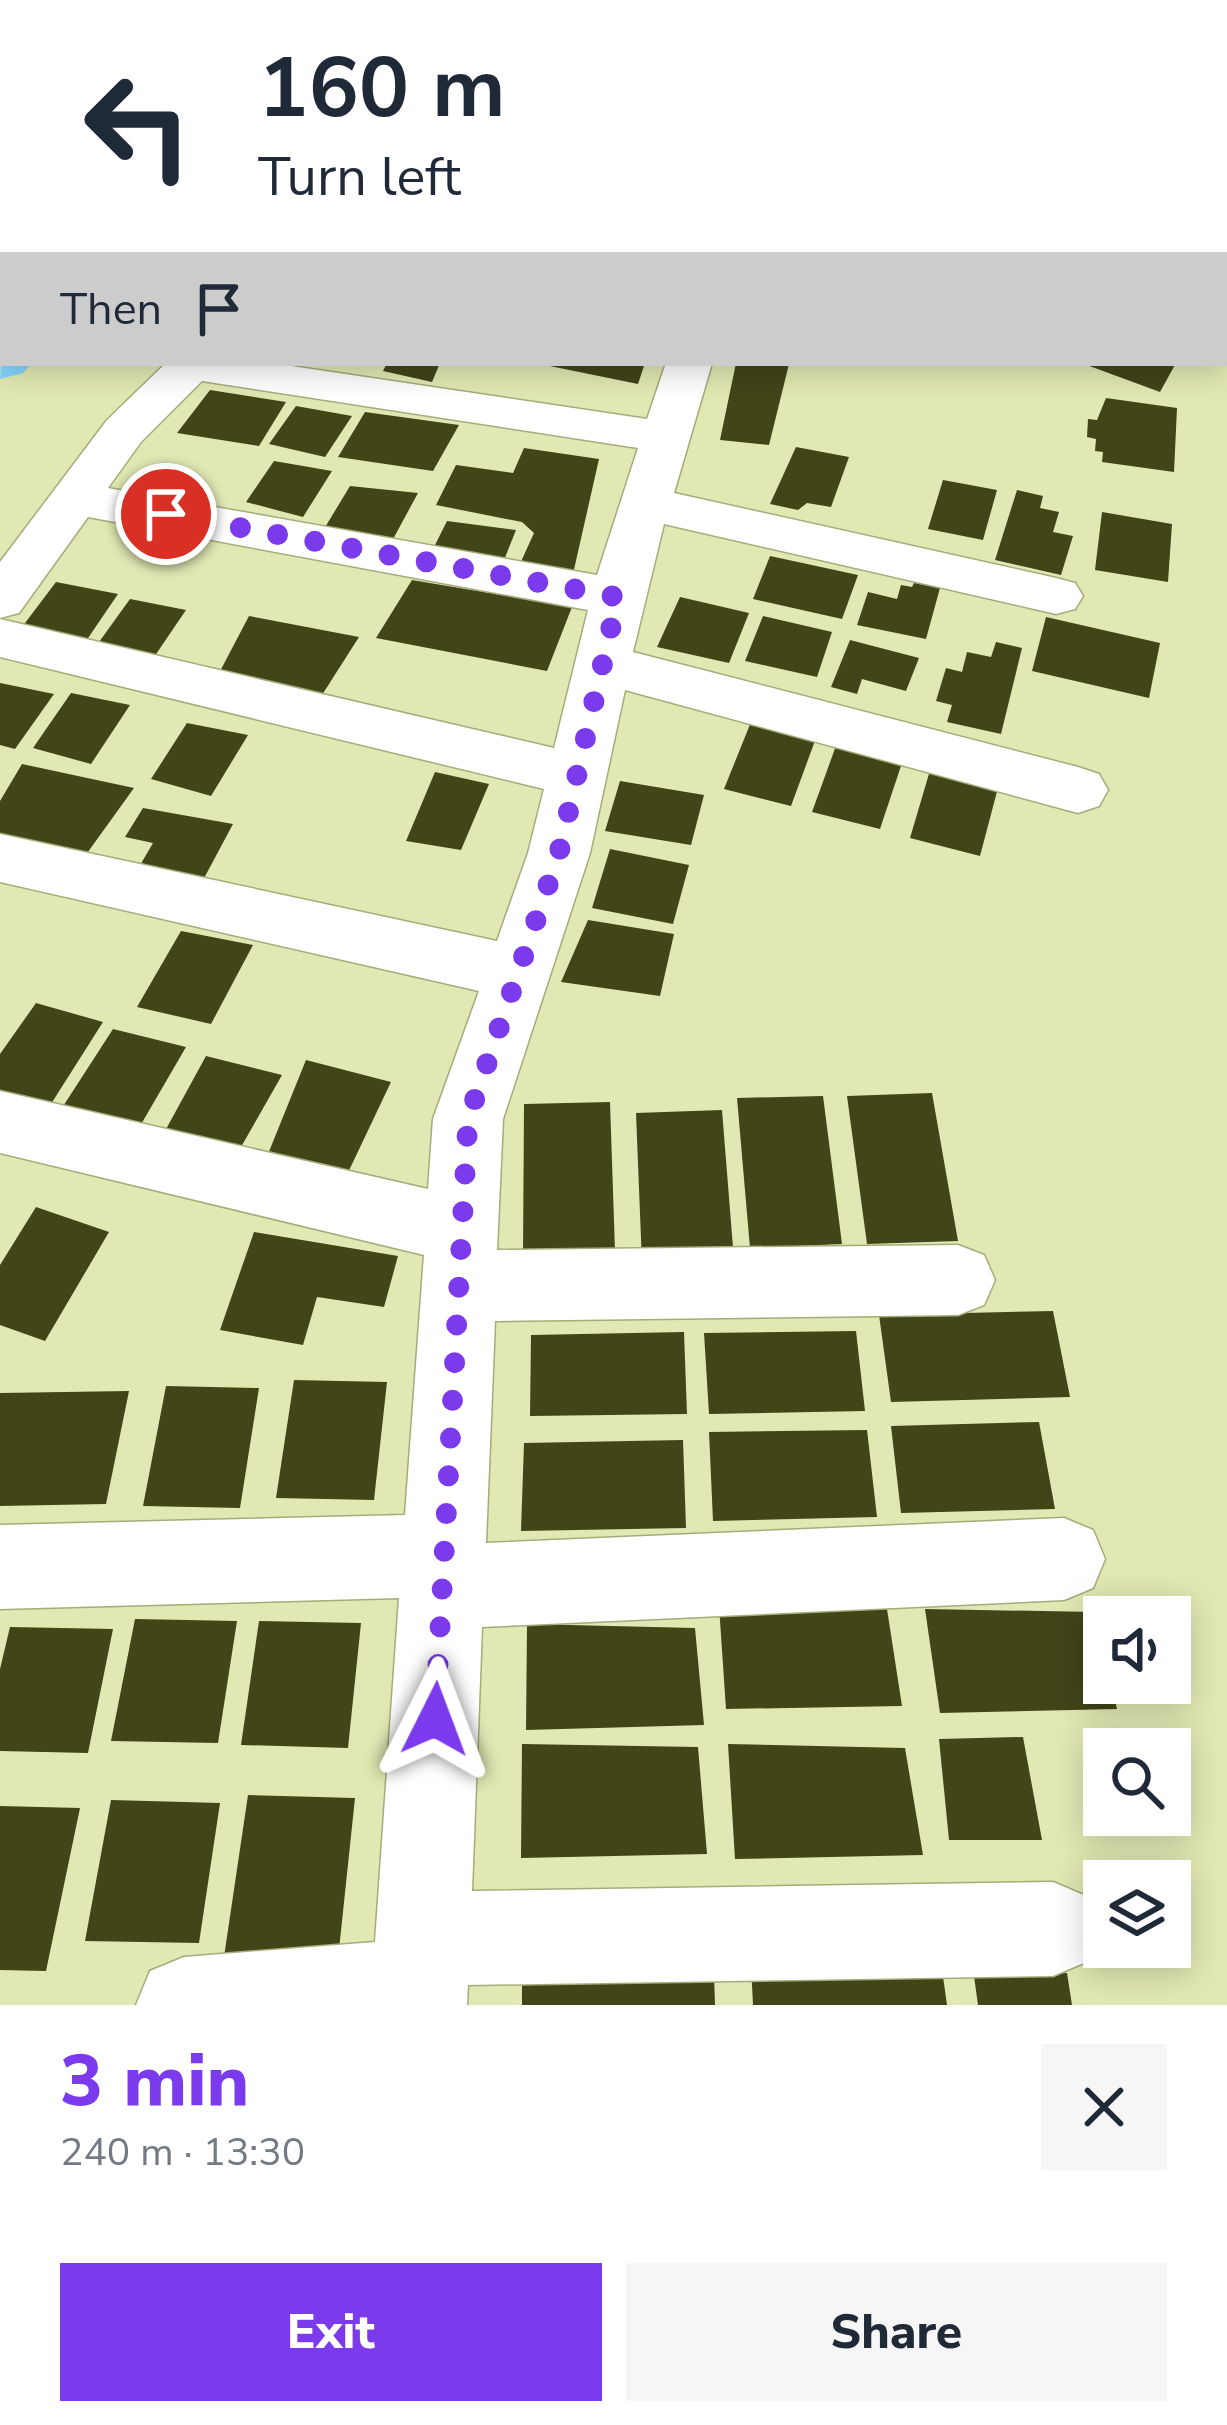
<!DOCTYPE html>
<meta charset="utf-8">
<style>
body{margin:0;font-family:"Nunito Sans",sans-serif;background:#f6f6f7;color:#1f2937;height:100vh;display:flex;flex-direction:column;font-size:45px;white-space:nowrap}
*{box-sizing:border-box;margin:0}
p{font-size:39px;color:#747a83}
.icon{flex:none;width:66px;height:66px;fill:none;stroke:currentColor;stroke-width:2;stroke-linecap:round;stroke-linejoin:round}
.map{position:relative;height:2005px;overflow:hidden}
.details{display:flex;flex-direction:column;background:#fff;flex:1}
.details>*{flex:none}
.top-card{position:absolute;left:0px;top:0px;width:1227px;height:366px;box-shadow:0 6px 30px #0003;background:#fff;color:#1f2937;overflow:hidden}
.buttons{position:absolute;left:1083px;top:1596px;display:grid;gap:24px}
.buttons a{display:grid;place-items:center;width:108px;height:108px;border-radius:0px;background:#fff;box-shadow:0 6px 30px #0003;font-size:60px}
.pin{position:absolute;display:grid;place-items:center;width:102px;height:102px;color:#fff;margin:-51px;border:6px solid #fff;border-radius:50%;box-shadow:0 3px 12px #0007}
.me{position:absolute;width:132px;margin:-66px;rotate:3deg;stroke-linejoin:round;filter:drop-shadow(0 0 9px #0008)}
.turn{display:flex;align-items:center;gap:42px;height:252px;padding:0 60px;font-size:54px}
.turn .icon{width:156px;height:156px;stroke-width:2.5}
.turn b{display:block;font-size:84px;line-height:102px}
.then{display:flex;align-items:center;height:114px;padding:0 60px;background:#0003;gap:24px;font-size:45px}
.round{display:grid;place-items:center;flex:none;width:126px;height:126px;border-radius:0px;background:#f6f6f7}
.summary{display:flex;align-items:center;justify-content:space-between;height:204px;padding:0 60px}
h1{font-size:72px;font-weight:800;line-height:90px;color:#7c3aed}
.action{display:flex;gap:24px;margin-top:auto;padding:24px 60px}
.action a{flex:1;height:138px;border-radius:0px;background:#7c3aed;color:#fff;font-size:48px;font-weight:800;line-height:138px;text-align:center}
.action a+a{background:#f6f6f7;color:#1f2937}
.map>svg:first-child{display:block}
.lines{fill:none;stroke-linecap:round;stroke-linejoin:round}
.river{fill:#84d4fe;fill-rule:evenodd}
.building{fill:#424518}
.minor-casing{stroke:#a6ab79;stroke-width:3}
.minor{fill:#fff;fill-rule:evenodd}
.route{stroke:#7c3aed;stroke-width:21;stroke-dasharray:0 37.8}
</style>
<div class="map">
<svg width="1227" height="2005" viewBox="0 0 1227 2005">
<rect width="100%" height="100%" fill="#e2e8b3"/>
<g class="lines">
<path class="river" d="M0,116H3V150H0Z
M3,337V363H32L23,373L0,379Z"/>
</g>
<path class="building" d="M387,363H440L432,382L383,371Z
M535,363H645L638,384Z
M736,363L789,364L769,445L720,440Z
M1176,363L1160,392L1084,364V363Z
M210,390L286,402L259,446L177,433Z
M1106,398L1177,408L1174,472L1102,462L1103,452L1095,451L1096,439L1087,437L1088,419L1097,420Z
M296,406L352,416L325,457L269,444Z
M365,412L459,425L433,471L338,457Z
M796,447L849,457L831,507L807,503L798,510L770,504Z
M524,448L599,459L573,574L519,566L534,533L522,522L436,505L456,465L513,473Z
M274,461L332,471L303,517L246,502Z
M943,480L997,490L983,540L928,529Z
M350,486L418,493L392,541L324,529Z
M1017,490L1043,496L1040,508L1059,512L1053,532L1073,536L1061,575L995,560Z
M1102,512L1172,524L1168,582L1095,570Z
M447,521L516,530L502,565L431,553Z
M770,556L858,575L842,619L753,599Z
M412,580L572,607L547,671L376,638Z
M56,582L118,594L84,644L19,631Z
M914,583L940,588L926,639L857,625L868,592L897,599L901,585L912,587Z
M680,597L749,613L729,663L657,647Z
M130,599L186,610L150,663L94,649Z
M249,616L359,637L322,695L217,677Z
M763,616L832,632L817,677L745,661Z
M1046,617L1160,643L1149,698L1032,671Z
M850,640L919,658L906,691L862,679L857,694L831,687Z
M996,642L1022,648L1001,734L947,722L952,705L936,701L946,668L962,672L967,652L991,657Z
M0,683L54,694L15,749L0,745Z
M71,693L130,705L91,764L33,748Z
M751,722L816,738L791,806L724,789Z
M187,723L248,735L211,796L151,779Z
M837,743L903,760L880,829L812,812Z
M22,764L134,788L85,856L0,834V801Z
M931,767L999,784L980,856L910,838Z
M435,772L489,784L461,850L406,841Z
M620,781L704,795L691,845L605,831Z
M143,808L233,824L202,882L139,867L153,843L125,837Z
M610,849L689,865L673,924L592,908Z
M588,920L674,934L660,996L561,982Z
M181,931L253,945L211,1024L137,1007Z
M36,1003L103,1022L44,1115L0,1099V1054Z
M113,1029L186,1047L136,1133L60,1111Z
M206,1056L282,1075L237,1154L165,1131Z
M306,1060L391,1082L344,1181L268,1154Z
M932,1093L958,1241L867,1244L847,1096Z
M823,1096L842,1244L750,1248L737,1098Z
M610,1102L615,1251L523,1254L524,1104Z
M722,1110L734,1260L642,1264L636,1113Z
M36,1207L109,1232L45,1341L0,1325V1265Z
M254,1232L398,1256L384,1307L317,1297L303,1345L220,1330Z
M1053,1311L1070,1397L891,1402L879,1315Z
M856,1331L865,1411L709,1414L704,1333Z
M684,1332L687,1414L530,1416L531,1335Z
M294,1380L387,1382L374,1500L276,1498Z
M166,1386L259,1388L240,1508L143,1506Z
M129,1391L106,1504L0,1506V1393Z
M1039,1422L1055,1509L901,1513L891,1426Z
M867,1430L877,1517L713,1521L709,1432Z
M683,1440L686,1528L521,1531L524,1443Z
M719,1606L887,1609L902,1706L726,1709Z
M925,1609L1094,1612L1104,1655V1683H1111L1117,1709L940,1713Z
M135,1619L237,1621L218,1743L111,1741Z
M259,1621L361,1623L348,1748L241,1745Z
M527,1624L695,1628L704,1725L526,1730Z
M10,1627L113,1629L88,1753L0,1751V1669Z
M1023,1737L1042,1840H949L939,1739Z
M522,1744L698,1747L707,1854L521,1858Z
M728,1744L905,1748L923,1855L735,1859Z
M248,1795L355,1798L338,1959L224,1957Z
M111,1800L220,1803L199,1943L85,1941Z
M0,1806L80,1808L46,1971L0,1970Z
M941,1962L947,2005H753L751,1965Z
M714,1973L715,2005H522V1977Z
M1067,1973L1072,2005H978L974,1976Z"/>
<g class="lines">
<defs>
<path id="minor" d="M453,0H497L499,3H455Z
M545,0H591L593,3H547Z
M752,0H799L801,3H754Z
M965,0H1012L1014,3H967Z
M1176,0H1224L1226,3H1178Z
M1224,46L1227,47V69L1224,68Z
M1224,95L1227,96V120L1224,119Z
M1224,164H1227V188H1224Z
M166,363H271L647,419L666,363H712L674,493L1056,578L1075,583L1083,596L1075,609L1056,614L664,524L633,652L1078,767L1099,774L1108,790L1099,806L1078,813L625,690L590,853L503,1119L497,1250L958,1245L984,1255L995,1280L984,1305L958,1315L495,1321L486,1543L1064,1518L1093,1530L1105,1559L1093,1588L1064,1600L482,1627L472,1891L1053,1882L1086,1896L1100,1929L1086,1962L1053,1976L468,1985L467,2005H136L150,1971L184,1957L375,1942L399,1598L0,1609V1525L405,1515L424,1255L0,1153V1091L428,1189L433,1119L479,991L0,882V834L497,941L528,853L544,789L0,657V619L554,748L588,610L88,517L19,613L0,618V562L107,420ZM202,381L638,448L597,575L108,488L141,442Z"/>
</defs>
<use href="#minor" class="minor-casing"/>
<use href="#minor" class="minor"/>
</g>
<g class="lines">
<path class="route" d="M166,514L618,597L559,853L468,1119L435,1719"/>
</g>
</svg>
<div class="buttons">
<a><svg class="icon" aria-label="sound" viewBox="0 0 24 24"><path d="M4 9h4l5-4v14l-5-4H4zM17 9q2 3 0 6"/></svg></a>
<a><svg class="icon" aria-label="search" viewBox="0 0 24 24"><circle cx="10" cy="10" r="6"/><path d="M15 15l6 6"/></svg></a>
<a><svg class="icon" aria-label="layers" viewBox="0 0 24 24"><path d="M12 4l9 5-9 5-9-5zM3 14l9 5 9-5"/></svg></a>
</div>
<div class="pin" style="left:166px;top:514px;background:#d93025"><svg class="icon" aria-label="arrive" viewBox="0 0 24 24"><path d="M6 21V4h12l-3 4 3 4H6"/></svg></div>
<svg class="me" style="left:435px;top:1719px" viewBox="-20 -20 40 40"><path d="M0-17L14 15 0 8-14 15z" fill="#7c3aed" stroke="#fff" stroke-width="4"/></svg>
<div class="top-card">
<div class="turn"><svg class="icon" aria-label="left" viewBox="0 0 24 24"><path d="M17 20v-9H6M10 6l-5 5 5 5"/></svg><div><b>160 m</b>Turn left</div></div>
<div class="then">Then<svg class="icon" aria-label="arrive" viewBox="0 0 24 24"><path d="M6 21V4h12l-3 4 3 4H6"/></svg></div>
</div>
</div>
<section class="details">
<div class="summary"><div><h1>3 min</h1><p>240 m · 13:30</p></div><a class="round"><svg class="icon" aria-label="close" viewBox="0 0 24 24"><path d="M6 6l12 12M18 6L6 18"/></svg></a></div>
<div class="action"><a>Exit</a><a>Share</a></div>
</section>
